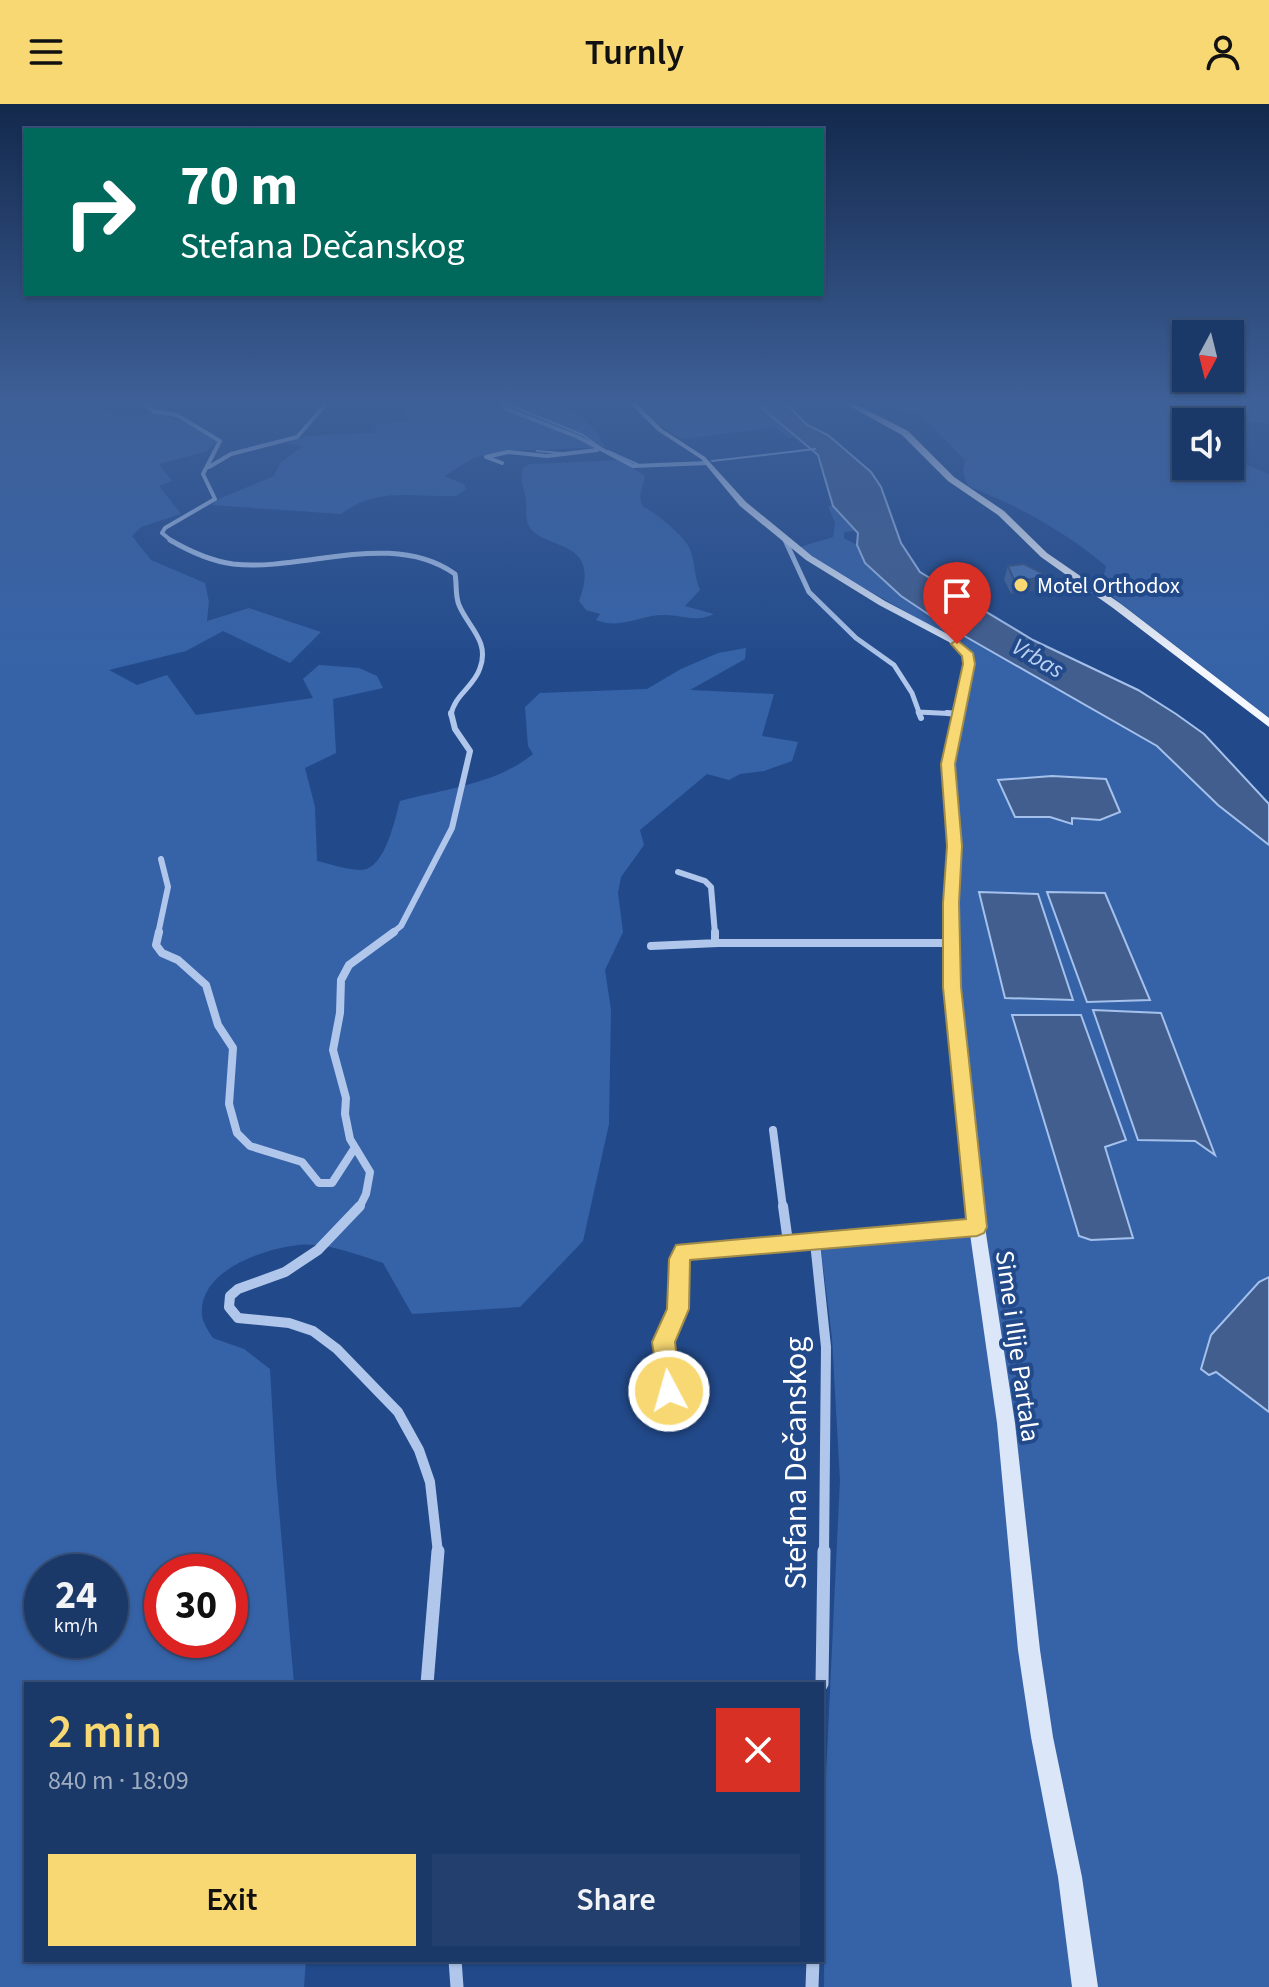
<!DOCTYPE html>
<meta charset="utf-8">
<style>
body{margin:0;font-family:"Source Sans 3",sans-serif;background:#233f6e;color:#f1f3f6;height:100vh;display:flex;flex-direction:column;font-size:30px;white-space:nowrap}
*{box-sizing:border-box;margin:0}
p{font-size:26px;color:#9facc0}
.icon{flex:none;width:44px;height:44px;fill:none;stroke:currentColor;stroke-width:2;stroke-linecap:round;stroke-linejoin:round}
.map{position:relative;flex:1;overflow:hidden}
.panel{position:absolute;left:24px;top:1578px;width:800px;height:280px;display:flex;flex-direction:column;background:#1a3868;border-radius:0px;box-shadow:0 2px 6px #0004,0 0 0 2px #38527c}
.panel>*{flex:none}
.hud{position:absolute;left:24px;top:24px;width:800px;height:168px;border-radius:0px;box-shadow:0 2px 6px #0004,0 0 0 2px #38527c;background:#00695c;color:#fff;overflow:hidden}
.needle{width:52px;rotate:187deg}
.tools{position:absolute;left:1172px;top:216px;display:grid;gap:16px}
.tools a{display:grid;place-items:center;width:72px;height:72px;border-radius:0px;background:#1a3868;box-shadow:0 2px 6px #0004,0 0 0 2px #38527c;font-size:40px}
.speed{position:absolute;left:24px;top:1450px;display:flex;gap:16px;font-size:40px;font-weight:700;text-align:center}
.speed>*{display:grid;place-content:center;width:104px;height:104px;border-radius:50%;background:#1a3868;box-shadow:0 2px 6px #0004,0 0 0 2px #38527c;line-height:1}
.speed small{font-size:20px;font-weight:400}
.speed .limit{border:12px solid #d22;background:#fff;color:#111}
.pin{position:absolute;display:grid;place-items:center;width:68px;height:68px;color:#fff;margin:-82px -34px;border-radius:50% 50% 50% 0;rotate:-45deg;box-shadow:0 0 8px #0007}
.pin .icon{rotate:45deg}
.me{position:absolute;width:88px;margin:-44px;rotate:354deg;stroke-linejoin:round;filter:drop-shadow(0 0 6px #0008)}
.turn{display:flex;align-items:center;gap:28px;height:168px;padding:0 24px;font-size:36px}
.turn .icon{width:104px;height:104px;stroke-width:2.5}
.turn b{display:block;font-size:56px;line-height:68px}
.round{display:grid;place-items:center;flex:none;width:84px;height:84px;border-radius:0px;background:#233f6e}
.headline{display:flex;align-items:center;justify-content:space-between;height:136px;padding:0 24px}
h1{font-size:48px;font-weight:600;line-height:60px;color:#f7d872}
.cta{display:flex;gap:16px;margin-top:auto;padding:16px 24px}
.cta a{flex:1;height:92px;border-radius:0px;background:#f7d872;color:#111;font-size:32px;font-weight:600;line-height:92px;text-align:center}
.cta a+a{background:#233f6e;color:#f1f3f6}
header{display:flex;justify-content:space-between;align-items:center;height:104px;padding:0 24px;background:#f7d872;color:#111;font-size:36px;font-weight:600}
.map>svg:first-child{display:block}
.green{fill:#3663a8;fill-rule:evenodd}
.water{fill:#425e8e;stroke:#a4c1ec;stroke-width:2}
.lines{fill:none;stroke-linecap:round;stroke-linejoin:round}
.stream{stroke:#a4c1ec;stroke-width:2}
.street-far5{stroke:#b0c7eb;stroke-width:4}
.street-far4{stroke:#b0c7eb;stroke-width:5}
.street-far3{stroke:#b0c7eb;stroke-width:6}
.street-far2{stroke:#b0c7eb;stroke-width:8}
.street-far1{stroke:#b0c7eb;stroke-width:10}
.street{stroke:#b0c7eb;stroke-width:13}
.secondary{fill:#dbe6f9;fill-rule:evenodd}
.primary{fill:#f4f7fe;fill-rule:evenodd}
.wall{fill:#406399}
.shaded-wall{fill:#34507d}
.building{fill:#4b73b2;stroke:#34507d;stroke-width:2}
.route{fill:#f7d872;stroke:#a18c4a;stroke-width:2}
.poi-dot{fill:#f7d872;stroke:#224a8b;stroke-width:3}
.labels{text-anchor:middle;stroke-width:8;stroke-linejoin:round;paint-order:stroke}
.far-poi-label{font-size:22px;fill:#fff;stroke:#224a8b;text-anchor:start}
.far-water-label{font-size:24px;font-style:italic;fill:#bbd1f2;stroke:#224a8b}
.street-label{font-size:26px;fill:#fff;stroke:#224a8b}
.near-street-label{font-size:32px;fill:#fff;stroke:#224a8b}
</style>
<header><svg class="icon" aria-label="menu" viewBox="0 0 24 24"><path d="M4 6h16M4 12h16M4 18h16"/></svg>Turnly<svg class="icon" aria-label="person" viewBox="0 0 24 24"><circle cx="12" cy="8" r="4"/><path d="M4 21q1-7 8-7t8 7"/></svg></header>
<div class="map">
<svg width="1269" height="1883" viewBox="0 0 1269 1883">
<rect width="100%" height="100%" fill="#224a8b"/>
<path class="green" d="M70,299L124,312L147,311L150,307L188,320L217,337L208,347L159,360L172,377L159,382L181,410L141,423L132,432L151,456L205,479L209,498L207,517L249,504L321,528L290,559L223,527L186,547L109,566L137,581L167,571L196,611L313,594L303,575L319,561L359,564L377,572L383,584L333,595L336,649L305,664L315,703L317,757C331,760 347,766 361,766C385,766 395,715 400,697C445,685 497,680 533,650L528,642L525,603L540,589L647,585L681,565L718,549L746,544L745,555L690,586L774,590L762,632L798,638L792,657L764,667L740,670L729,676L707,670L640,726L644,741L621,773L618,789L623,828L605,866L611,906L609,1020L583,1137L520,1203L412,1210L383,1159C358,1151 326,1138 298,1141C263,1145 197,1167 202,1212C203,1219 209,1228 213,1234L244,1245L270,1265L276,1371L294,1580H26V1856H306L304,1883H0V301ZM42,1468H110V1536H42ZM162,1468H230V1536H162Z
M504,299C537,299 573,297 595,327C599,332 601,337 606,343L507,347L474,354L444,372L464,380L466,385L457,392C414,394 378,382 341,410L212,401L216,396L274,372L280,359L303,342L286,339L309,332L374,329L377,320L410,317L401,304L451,300L505,302Z
M639,299H756L796,333L789,334L775,323L681,335L659,320Z
M914,299H1269V320L1244,317L1230,323V318H1186L1183,322L1186,362H1230V354L1269,370V614L1101,484L1106,462C1064,427 1019,402 968,382L963,368L965,356L921,311L901,308L900,305L914,303Z
M621,356L645,372L640,392L642,402C656,409 682,430 689,443C695,455 694,473 700,486L685,502L714,510C696,519 684,511 664,511C639,511 621,526 596,516L600,510L586,506L579,497C604,431 540,448 528,420C525,412 527,402 526,395C523,382 520,376 523,364L529,360Z
M828,402H833L855,427L844,428V434L857,441L866,459L887,479L940,518L1157,642L1218,700L1269,741V1883H824L826,1670L840,1376L832,1234L820,1137L976,1123L958,959L948,660L971,551L957,537L833,466L800,443L833,433L835,419Z"/>
<path class="water" d="M756,299H786L807,321L828,331L871,368L881,383L901,439L920,468L1033,536L1138,586L1176,610L1204,630L1269,700V741L1218,701L1157,642L940,518L901,492L865,459L857,441L858,429L833,402L818,351Z
M1052,672L1106,675L1120,708L1100,716L1072,714V720L1050,713H1015L998,676Z
M979,788L1038,790L1073,896L1005,894Z
M1047,788L1105,789L1150,896L1087,898Z
M1093,906L1161,909L1215,1051L1195,1037L1138,1036Z
M1012,911H1081L1126,1036L1105,1043L1133,1134L1091,1136L1079,1132Z
M1269,1173V1308L1216,1268L1209,1271L1201,1265L1211,1231L1259,1178Z"/>
<g class="lines">
<path class="stream" d="M507,300L583,331L598,342
M537,347L561,349
M608,347L637,360
M712,357L815,345"/>
<path class="street-far5" d="M142,299L153,307L177,311L220,337L203,370L215,395L165,424L162,429L173,438
M502,299L509,306L578,333L633,362L708,359
M502,359L486,353L508,348L547,352L597,346
M209,363L231,350L297,333L327,299"/>
<path class="street-far4" d="M170,436C189,447 211,457 233,460C305,468 391,425 455,470C457,480 455,492 459,501C468,523 490,537 480,564C474,583 454,591 451,611
M785,436L809,488L856,534L894,561L912,589L920,611
M918,608L959,610"/>
<path class="street-far3" d="M919,609L921,614
M947,609L959,610
M678,768L705,777L711,783L715,830
M158,830L168,783L161,755
M391,830L401,822L452,724L470,647L455,625L451,609"/>
<path class="street-far2" d="M159,828L156,841L162,849L178,856L206,881L218,921L233,944L229,1000L237,1029L250,1042L302,1058L319,1079H332L354,1045
M715,828V837L719,839H953
M651,842L718,839
M773,1026L783,1104
M359,1104L366,1090L370,1068L350,1035L345,1010L346,994L333,946L340,909L341,876L349,861L394,828"/>
<path class="street-far1" d="M360,1102L318,1146L285,1168L238,1185L230,1192L229,1203L238,1214L289,1219L313,1227L337,1245L398,1308L419,1346L430,1378L438,1449
M783,1102L788,1138
M815,1138L826,1243L824,1449
M669,1287L664,1238L678,1205L680,1155L684,1148L977,1123"/>
<path class="street" d="M427,1580L438,1447
M822,1580L824,1447
M455,1856L457,1883
M812,1883L813,1856"/>
<path class="secondary" d="M629,299H636L662,325L705,353L746,398L812,452L885,497L955,534L973,552L972,575L953,660L960,726L958,866L965,959L985,1123L1015,1319L1040,1546L1053,1633L1082,1773L1098,1883H1072L1058,1773L1031,1633L1018,1546L997,1319L969,1123L951,959L944,866L948,726L943,660L962,575L963,553L949,538L879,501L806,456L740,402L701,355L658,327Z"/>
<path class="primary" d="M844,299H853L908,327L954,373L1004,407L1047,449L1121,500L1269,614V623L1113,504L1041,453L998,411L948,377L902,331Z"/>
</g>
<path class="wall" d="M1008,462L1038,486L1011,490L1004,475Z"/>
<path class="shaded-wall" d="M1042,473L1038,486L1011,490L1015,478Z"/>
<path class="building" d="M1024,460L1042,469V473L1015,478L1008,462Z"/>
<linearGradient id="sky" x2="0" y2="1"><stop stop-color="#13294c"/><stop offset="0.53" stop-color="#3e6098"/><stop offset="1" stop-color="#3e6098" stop-opacity="0"/></linearGradient>
<rect width="1269" height="563" fill="url(#sky)"/>
<path class="route" d="M957,536L973,549L975,560L955,660L962,742L959,799L961,883L987,1123L984,1129L977,1132L690,1156L689,1205L675,1238L681,1287L677,1295L669,1298L661,1295L652,1238L667,1205L669,1155L676,1141L966,1115L943,883V799L947,742L941,660L963,560L962,552L951,540Z"/>
<circle class="poi-dot" cx="1021" cy="481" r="8"/>
<g class="labels">
<g class="far-poi-label">
<text x="1037" y="489">Motel Orthodox</text>
</g>
<g class="far-water-label">
<text transform="translate(1038 554) rotate(30)" y="8">Vrbas</text>
</g>
<g class="street-label">
<text transform="translate(1018 1242) rotate(82)" y="9">Sime i Ilije Partala</text>
</g>
<g class="near-street-label">
<text transform="translate(795 1359) rotate(-90)" y="11">Stefana Dečanskog</text>
</g>
</g>
</svg>
<div class="tools">
<a><svg class="needle" viewBox="-14 -14 28 28"><path d="M0-13l5 13h-10z" fill="#e53935"/><path d="M0 13l5-13h-10z" fill="#9facc0"/></svg></a>
<a><svg class="icon" aria-label="sound" viewBox="0 0 24 24"><path d="M4 9h4l5-4v14l-5-4H4zM17 9q2 3 0 6"/></svg></a>
</div>
<div class="speed"><div>24<small>km/h</small></div><div class="limit">30</div></div>
<div class="pin" style="left:957px;top:540px;background:#d93025"><svg class="icon" aria-label="arrive" viewBox="0 0 24 24"><path d="M6 21V4h12l-3 4 3 4H6"/></svg></div>
<svg class="me" style="left:669px;top:1287px" viewBox="-20 -20 40 40"><circle r="17" fill="#f7d872" stroke="#fff" stroke-width="3"/><path d="M0-11L8 9 0 5-8 9z" fill="#fff"/></svg>
<div class="hud">
<div class="turn"><svg class="icon" aria-label="right" viewBox="0 0 24 24"><path d="M7 20v-9h11M14 6l5 5-5 5"/></svg><div><b>70 m</b>Stefana Dečanskog</div></div>
</div>
<section class="panel">
<div class="headline"><div><h1>2 min</h1><p>840 m · 18:09</p></div><a class="round" style="background:#d93025;color:#fff"><svg class="icon" aria-label="close" viewBox="0 0 24 24"><path d="M6 6l12 12M18 6L6 18"/></svg></a></div>
<div class="cta"><a>Exit</a><a>Share</a></div>
</section>
</div>
